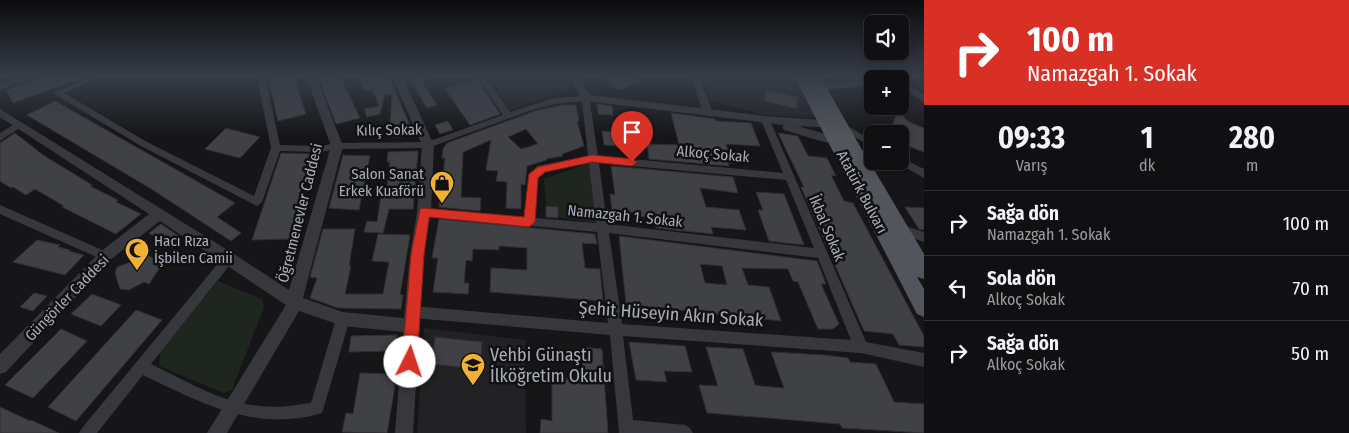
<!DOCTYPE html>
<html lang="tr">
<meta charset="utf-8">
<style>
body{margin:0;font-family:"Fira Sans Condensed",sans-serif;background:#19191b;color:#f1f3f6;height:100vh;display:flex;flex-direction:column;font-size:19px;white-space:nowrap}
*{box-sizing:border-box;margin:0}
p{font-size:16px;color:#9c9d9f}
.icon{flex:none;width:28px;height:28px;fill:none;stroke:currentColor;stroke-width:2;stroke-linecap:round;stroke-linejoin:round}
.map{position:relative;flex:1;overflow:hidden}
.side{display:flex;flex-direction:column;background:#101012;width:425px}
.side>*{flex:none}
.top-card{background:#d93025;color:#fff;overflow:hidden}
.fabs{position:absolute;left:864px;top:15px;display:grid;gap:10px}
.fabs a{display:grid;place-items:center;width:45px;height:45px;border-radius:8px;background:#101012;box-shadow:0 2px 8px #0003,0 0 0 1px #303032;font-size:25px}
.pin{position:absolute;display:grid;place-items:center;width:42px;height:42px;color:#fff;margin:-51px -21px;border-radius:50% 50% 50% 0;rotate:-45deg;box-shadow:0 0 5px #0007}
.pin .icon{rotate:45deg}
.me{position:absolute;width:55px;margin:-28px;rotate:4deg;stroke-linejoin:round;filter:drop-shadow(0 0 4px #0008)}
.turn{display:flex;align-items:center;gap:18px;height:105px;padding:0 20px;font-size:22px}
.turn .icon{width:65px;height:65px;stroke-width:2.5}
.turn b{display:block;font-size:35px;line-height:42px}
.eta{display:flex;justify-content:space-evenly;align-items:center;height:85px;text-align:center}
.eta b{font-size:30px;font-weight:700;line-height:35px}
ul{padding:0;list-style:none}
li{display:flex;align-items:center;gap:15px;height:65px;padding:0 20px;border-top:1px solid #303032}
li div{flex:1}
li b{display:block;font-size:19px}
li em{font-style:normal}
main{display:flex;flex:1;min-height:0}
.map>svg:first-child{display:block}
.built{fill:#222225}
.green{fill:#1e261f}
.building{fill:#404145;stroke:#303034;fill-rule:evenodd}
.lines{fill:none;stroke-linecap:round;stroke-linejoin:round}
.minor{fill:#37383d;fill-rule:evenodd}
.tertiary{fill:#37383d;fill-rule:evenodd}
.primary{fill:#53555c;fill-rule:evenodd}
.route{fill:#d93025;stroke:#8d1f18}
.labels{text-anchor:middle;stroke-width:5;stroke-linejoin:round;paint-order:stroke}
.street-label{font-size:15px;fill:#a8adb8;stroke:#111113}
.poi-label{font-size:15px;fill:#a8adb8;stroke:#111113;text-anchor:end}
.near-street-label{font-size:18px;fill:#a8adb8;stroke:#111113}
.near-poi-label{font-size:18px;fill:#a8adb8;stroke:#111113;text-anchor:start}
</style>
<main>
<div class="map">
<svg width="924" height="433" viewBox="0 0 924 433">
<rect width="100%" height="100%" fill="#161618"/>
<path class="built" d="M488,76H565L572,88L509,110Z
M703,76H798L817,118L766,115L709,100Z
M829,76H908L905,81L900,79L832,81Z
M424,328L525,340L526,433H417Z"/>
<path class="green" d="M589,163L598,223L558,217V207L546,206L544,179Z
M218,281L262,299L264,307L232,390L224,393L159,366L160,352Z"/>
<path class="building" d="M47,76L85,77L13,103L6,90Z
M268,76H294L306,114L278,121Z
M318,76H340L360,118L336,124Z
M359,76H388L414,134L395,138L390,125L392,95L385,94L380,114L367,117L364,109L379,106L372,89L365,91Z
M408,76H431L422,82L437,105L427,108Z
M598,76H632L640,81L620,90Z
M477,79L500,114L470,125L445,89Z
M766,90L797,97V109L765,101Z
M55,101L235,203L217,217L241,233L231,241L153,190L27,115Z
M597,104L612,106L613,115L598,114Z
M563,105H576L579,121H577L584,146L562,154L563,156L546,159L547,160L527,166L525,185L521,184V209L506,208L507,182L496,181L498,171L486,170L491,140L463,152L461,197L481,198L480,211L439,207L445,158H442L443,149L447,143L535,111ZM526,129L538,144L521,149L508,137Z
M898,112L909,122L924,128V152L900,143V134H888Z
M671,113L715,119L716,121L751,123L760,146L726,144L732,163H728L729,166L649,159L647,144L679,145Z
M448,121L453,130L440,134L435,125Z
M226,128L260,137L240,158L205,149Z
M602,131L638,133L640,147L604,145Z
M15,133L43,155L92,185L90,186L118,200L116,202L141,214L116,234L62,207L64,206L35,189L26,195L13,187L11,188L0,181V143Z
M778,133L798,136L808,156L827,158L836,176L831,175L844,201L853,203L924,336V347L899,345L893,334L864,331L801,187H804Z
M418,151L413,209H389L383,233L364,232L367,221L377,222L381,196H386L390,162H387L388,152Z
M281,153L312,154L289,239L252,240Z
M343,155L370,156L359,210L329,208Z
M611,166L733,177L738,193L700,188L706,207L739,210L746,230L711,227L713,234L656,228L655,218L637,216L636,213L612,211L610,194L615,195Z
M756,192L784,194L804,245L769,241L758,210H763Z
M546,206L558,207V218L546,217Z
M905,207L924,208V230L919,229Z
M439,219L595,234L597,244L582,243L585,268L600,269L603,301L490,292L491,268L527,270V248L499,246V250L473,249L472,261L466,260L464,283H469L468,294L433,292L438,258H432Z
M161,224L180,237L168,246L149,233Z
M323,229H355L349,266H351L345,294H383L389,262L372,261L378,234L410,235L400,295H403L401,309L338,308L310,298L317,278L310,277Z
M619,236L817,261L826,284H821L839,324L833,329H818L798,282L793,281L788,269L742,268L748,285L769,287L781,321L626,304ZM700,264L722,266L727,285L705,283Z
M37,240L60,245L58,247L70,250L68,251L84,255L65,275L13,262Z
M165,252L171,260L167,265L159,269L149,284L144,282L129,290L120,289L115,273L117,267L148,256L154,258Z
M34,293L47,296L33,311L20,307Z
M92,294L121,305L101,326L71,314Z
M136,310L162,320L76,421L48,407Z
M61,329L87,341L33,398L5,385Z
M397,335L396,351L349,352L351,336Z
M435,337L482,342L480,369L431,364Z
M629,342L685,346L692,372L664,371L667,382L636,380Z
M582,347L602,349L608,433H540L541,419L552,421V377L583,381Z
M706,347L743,349L755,385L761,386L784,388L771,352L824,355L848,358L850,362L876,364L894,402L924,404V433L842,428L840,424L707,413L699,385L718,386Z
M360,373L397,374L387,433L342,432L346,413L353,414Z
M0,407L30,421L31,420L59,433H0Z"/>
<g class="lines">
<path class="minor" d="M24,76H36L0,90V84Z
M92,76H103L64,93L147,142L254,196L271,148L257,76H265L280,145L321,146L337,143L427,142L503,115L477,76H485L510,112L554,98L589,96L598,156L783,173L761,120L763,118H769L866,342L924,353V367L861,353L623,336L633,420L685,425L690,428L693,433H619L610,335L413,318L408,316L406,312L408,308L413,306L608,323L597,232L424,216L418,212L424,208L524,217L528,177L537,166L588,156L582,101L555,104L532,110L428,148L337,149L321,152L280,151L262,202L257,206L141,146L53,93ZM589,163L596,223L535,218L538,178L544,172ZM599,163L786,180L814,248L607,224ZM609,233L818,258L851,340L622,324Z
M691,76H699L713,113L711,115H705L703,113Z
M906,76H915L906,83L924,95V102L900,87L899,79Z
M872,80V86L818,90L814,87L818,84Z
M18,122L23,125L21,127L0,141V133Z
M840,122L872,140V147L837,127L835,125Z
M900,157L924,169V178L896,162L900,161Z
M0,205L109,253L111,256L109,259L105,261L101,259L0,214Z
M899,224L924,232V242L895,231L893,228L895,225Z
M229,253L233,255L235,258L233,261L151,364C209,392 241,416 309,403H311L336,319L338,315L343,313L348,315L350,319L322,413C256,433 201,403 143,375L97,433H79L82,428L225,255Z"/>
<path class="tertiary" d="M306,76H316L343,146L303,298L343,312L404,318L410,255L417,212L422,145L392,76H402L434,145L431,212L424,255L413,433H395L403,332L343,326L299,311L227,433H207L286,305L160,221L110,260L6,372L0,374V354L100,252L149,214L0,117V109L234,254L289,290L331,146Z
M569,76H579L590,95L766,116L836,121L842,125L840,128L797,126L833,136L849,138L851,141C842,151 797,133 784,130L782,127L784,125L586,101L581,98Z"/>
<path class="primary" d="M794,76H806L821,102L807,76H820L857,141L924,254V279L917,277L924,289V317L917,314Z"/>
</g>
<linearGradient id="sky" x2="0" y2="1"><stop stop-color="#0c0c0d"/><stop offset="0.56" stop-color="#363c48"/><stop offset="1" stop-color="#363c48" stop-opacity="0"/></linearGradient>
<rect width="924" height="136" fill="url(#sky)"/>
<path class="route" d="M592,155L632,159L637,162L632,166L592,162L545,172L538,178L535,222L529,227L429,217L424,255L417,362L415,366L410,368L404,366L402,362L411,255L420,209L424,208L524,217L529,174L538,167Z"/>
<defs>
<symbol id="shop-pin" viewBox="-11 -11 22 30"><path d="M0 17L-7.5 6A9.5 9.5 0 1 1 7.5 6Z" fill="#f2b134" stroke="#111113"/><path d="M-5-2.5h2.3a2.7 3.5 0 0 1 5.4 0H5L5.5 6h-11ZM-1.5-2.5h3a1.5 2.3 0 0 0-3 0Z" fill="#111"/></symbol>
<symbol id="mosque-pin" viewBox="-11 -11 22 30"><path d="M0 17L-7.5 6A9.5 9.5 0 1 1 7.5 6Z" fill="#f2b134" stroke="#111113"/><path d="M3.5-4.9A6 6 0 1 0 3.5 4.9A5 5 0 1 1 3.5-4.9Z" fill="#111"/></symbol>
<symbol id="school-pin" viewBox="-11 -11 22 30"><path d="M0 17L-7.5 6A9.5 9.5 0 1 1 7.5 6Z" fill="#f2b134" stroke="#111113"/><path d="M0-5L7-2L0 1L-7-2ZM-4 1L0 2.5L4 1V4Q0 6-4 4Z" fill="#111"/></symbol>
</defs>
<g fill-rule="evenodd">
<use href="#shop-pin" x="428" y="169" width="28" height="38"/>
<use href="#mosque-pin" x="123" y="236" width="28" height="38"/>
<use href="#school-pin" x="459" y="351" width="28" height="38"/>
</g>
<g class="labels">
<g class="street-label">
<text transform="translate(389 130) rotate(-1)" y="5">Kılıç Sokak</text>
<text transform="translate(713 154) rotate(5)" y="5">Alkoç Sokak</text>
<text transform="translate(862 192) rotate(62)" y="5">Atatürk Bulvarı</text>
<text transform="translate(300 213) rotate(-76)" y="5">Öğretmenevler Caddesi</text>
<text transform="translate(625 216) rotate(6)" y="5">Namazgah 1. Sokak</text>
<text transform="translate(827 228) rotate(67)" y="5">İkbal Sokak</text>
<text transform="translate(67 298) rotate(-46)" y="5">Güngörler Caddesi</text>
</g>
<g class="poi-label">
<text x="424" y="179">Salon Sanat<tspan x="424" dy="17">Erkek Kuaförü</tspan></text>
<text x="154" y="246" text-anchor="start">Hacı Rıza<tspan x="154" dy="17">İşbilen Camii</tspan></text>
</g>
<g class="near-street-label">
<text transform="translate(671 314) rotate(4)" y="6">Şehit Hüseyin Akın Sokak</text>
</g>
<g class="near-poi-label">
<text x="490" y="361">Vehbi Günaştı<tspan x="490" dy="21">İlköğretim Okulu</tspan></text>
</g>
</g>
</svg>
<div class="fabs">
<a><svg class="icon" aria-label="sound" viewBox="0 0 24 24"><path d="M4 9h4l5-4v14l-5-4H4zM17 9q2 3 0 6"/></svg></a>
<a>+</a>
<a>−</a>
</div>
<div class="pin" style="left:632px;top:162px;background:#d93025"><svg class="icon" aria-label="arrive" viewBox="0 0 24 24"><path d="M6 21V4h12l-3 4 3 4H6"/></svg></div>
<svg class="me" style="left:410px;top:362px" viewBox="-20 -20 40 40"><circle r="19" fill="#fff"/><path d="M0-13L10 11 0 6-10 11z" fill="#d93025"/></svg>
</div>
<section class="side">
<div class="top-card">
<div class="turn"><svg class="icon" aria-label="right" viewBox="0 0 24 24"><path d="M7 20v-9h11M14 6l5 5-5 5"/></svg><div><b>100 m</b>Namazgah 1. Sokak</div></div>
</div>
<div class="eta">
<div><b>09:33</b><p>Varış</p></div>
<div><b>1</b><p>dk</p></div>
<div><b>280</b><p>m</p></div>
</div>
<ul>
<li><svg class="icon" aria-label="right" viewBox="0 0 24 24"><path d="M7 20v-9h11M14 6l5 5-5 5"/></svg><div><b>Sağa dön</b><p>Namazgah 1. Sokak</p></div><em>100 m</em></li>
<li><svg class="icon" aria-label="left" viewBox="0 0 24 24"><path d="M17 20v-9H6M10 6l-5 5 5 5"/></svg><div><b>Sola dön</b><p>Alkoç Sokak</p></div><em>70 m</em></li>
<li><svg class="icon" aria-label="right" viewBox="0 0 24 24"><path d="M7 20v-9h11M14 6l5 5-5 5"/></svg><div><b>Sağa dön</b><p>Alkoç Sokak</p></div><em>50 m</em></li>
</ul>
</section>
</main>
